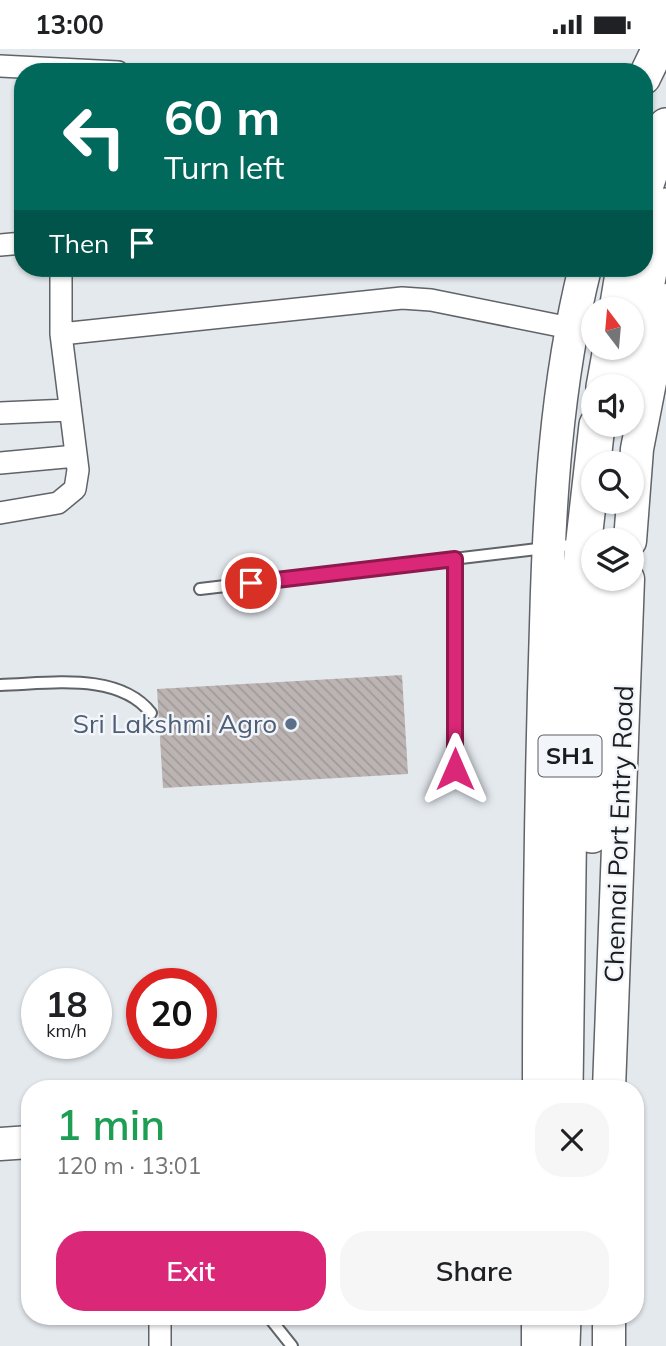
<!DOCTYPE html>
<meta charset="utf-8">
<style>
body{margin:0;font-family:Mulish,sans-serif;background:#f6f6f6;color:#202124;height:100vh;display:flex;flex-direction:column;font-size:26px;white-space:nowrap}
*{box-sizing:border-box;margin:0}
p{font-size:23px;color:#757577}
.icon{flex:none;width:38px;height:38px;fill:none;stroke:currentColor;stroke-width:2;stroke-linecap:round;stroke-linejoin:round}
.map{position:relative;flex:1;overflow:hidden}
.sheet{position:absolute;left:21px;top:1031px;width:623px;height:245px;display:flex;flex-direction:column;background:#fff;border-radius:28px;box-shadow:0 2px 5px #0004}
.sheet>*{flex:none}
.hud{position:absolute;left:14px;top:14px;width:639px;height:214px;border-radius:28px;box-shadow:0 2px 5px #0004;background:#00695c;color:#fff;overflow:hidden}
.needle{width:46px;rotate:344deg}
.fabs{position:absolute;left:581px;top:248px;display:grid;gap:14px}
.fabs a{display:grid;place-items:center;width:63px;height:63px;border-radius:50%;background:#fff;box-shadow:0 2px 5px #0004;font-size:35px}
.speed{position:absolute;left:21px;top:919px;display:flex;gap:14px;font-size:35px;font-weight:700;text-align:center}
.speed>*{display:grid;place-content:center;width:91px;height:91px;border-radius:50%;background:#fff;box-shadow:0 2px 5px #0004;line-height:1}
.speed small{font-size:18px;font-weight:400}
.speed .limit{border:10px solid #d22;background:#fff;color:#111}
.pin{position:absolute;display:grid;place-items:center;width:60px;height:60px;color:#fff;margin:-30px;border:4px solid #fff;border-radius:50%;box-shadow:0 2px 7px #0007}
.me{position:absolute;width:77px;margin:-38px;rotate:0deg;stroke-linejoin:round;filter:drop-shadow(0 0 5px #0008)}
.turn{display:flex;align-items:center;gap:24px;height:147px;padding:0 35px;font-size:32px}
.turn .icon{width:91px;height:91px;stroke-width:2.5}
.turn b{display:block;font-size:49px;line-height:60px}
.then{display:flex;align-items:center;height:66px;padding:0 35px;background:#0003;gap:14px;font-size:26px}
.round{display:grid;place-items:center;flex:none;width:74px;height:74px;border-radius:28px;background:#f6f6f6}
.headline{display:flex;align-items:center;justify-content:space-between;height:119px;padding:0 35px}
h1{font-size:42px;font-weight:600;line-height:52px;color:#1e9e55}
.action{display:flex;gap:14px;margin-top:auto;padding:14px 35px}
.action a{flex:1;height:80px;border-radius:28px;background:#db2777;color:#fff;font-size:28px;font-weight:600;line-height:80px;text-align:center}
.action a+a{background:#f6f6f6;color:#202124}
.status{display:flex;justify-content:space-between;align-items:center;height:49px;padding:0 35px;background:#fff;direction:ltr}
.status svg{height:19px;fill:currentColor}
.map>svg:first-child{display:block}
.building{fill:url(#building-back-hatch)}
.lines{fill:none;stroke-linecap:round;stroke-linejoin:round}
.lane-casing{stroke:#606368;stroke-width:14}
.street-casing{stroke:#606368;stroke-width:24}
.secondary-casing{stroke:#606368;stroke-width:35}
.primary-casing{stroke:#606368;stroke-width:38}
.lane{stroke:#fff;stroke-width:10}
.street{stroke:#fff;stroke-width:21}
.secondary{stroke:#fff;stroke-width:32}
.primary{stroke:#fff;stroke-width:35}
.route-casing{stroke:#8e194d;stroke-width:18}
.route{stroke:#db2777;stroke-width:12}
.service-dot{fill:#5c6f8a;stroke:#f2f6fb;stroke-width:2.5}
.labels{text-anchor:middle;stroke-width:5;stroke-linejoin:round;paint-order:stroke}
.shield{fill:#f2f6fb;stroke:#5c5d60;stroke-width:2}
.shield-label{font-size:24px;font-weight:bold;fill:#1b1c1e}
.service-label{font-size:26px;fill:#4e5e75;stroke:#f2f6fb;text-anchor:end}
.street-label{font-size:26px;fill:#1b1c1e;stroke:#f2f6fb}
</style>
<div class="status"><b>13:00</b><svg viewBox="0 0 49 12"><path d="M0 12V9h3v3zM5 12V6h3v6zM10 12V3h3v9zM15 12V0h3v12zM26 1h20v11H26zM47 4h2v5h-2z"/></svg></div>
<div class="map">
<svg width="666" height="1297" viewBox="0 0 666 1297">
<defs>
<pattern id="building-back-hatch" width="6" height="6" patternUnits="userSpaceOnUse" patternTransform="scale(1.75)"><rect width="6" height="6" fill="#bbb4b2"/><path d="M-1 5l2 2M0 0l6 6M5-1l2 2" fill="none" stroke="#a09a99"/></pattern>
</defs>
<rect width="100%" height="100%" fill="#e4e9ee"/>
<path class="building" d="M402,626L408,725L163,739L157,640Z"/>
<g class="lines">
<defs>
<path id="lane" d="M200,540L579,495
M0,636C48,635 118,622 151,664
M455,720V510
M268,1267L292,1297"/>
<path id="street" d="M0,17L118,23
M0,196L23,194
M61,285L402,249L431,251L570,279
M0,364L69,361
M0,414L76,407
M0,464L58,454L75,440L78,421L61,285V219
M160,1267V1297"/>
<path id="secondary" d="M644,29L658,0
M630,492L637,400L666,251
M539,1040C539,885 541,731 546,577C549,458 556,335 585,219
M609,1040L628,530
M0,1095L30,1093
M609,1267V1297
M538,1297V1267"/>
<path id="primary" d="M644,141L666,77
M617,261L624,219
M604,338L611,299
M628,338L656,184L666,157
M592,786L601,530
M565,1040L571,605L597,376
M562,1297L563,1267"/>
</defs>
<use href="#lane" class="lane-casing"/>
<use href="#street" class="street-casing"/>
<use href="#secondary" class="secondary-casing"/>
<use href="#primary" class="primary-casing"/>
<use href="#lane" class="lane"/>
<use href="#street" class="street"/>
<use href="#secondary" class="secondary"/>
<use href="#primary" class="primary"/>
</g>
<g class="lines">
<defs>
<path id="route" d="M251,534L455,510V720"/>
</defs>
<use href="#route" class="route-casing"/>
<use href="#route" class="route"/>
</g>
<circle class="service-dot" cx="291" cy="675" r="7"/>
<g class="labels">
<rect class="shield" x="538.5" y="686.5" width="63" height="41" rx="5"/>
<g class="shield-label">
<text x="570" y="715">SH1</text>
</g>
<g class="service-label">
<text x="277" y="684">Sri Lakshmi Agro</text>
</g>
<g class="street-label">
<text transform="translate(619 785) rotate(-88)" y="9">Chennai Port Entry Road</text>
</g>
</g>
</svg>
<div class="fabs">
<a><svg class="needle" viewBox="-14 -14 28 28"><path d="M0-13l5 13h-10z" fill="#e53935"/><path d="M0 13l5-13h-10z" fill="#757577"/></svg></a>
<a><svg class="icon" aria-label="sound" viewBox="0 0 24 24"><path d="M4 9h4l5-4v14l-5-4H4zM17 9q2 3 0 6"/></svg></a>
<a><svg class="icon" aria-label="search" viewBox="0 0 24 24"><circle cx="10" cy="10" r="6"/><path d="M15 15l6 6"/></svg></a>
<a><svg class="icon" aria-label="layers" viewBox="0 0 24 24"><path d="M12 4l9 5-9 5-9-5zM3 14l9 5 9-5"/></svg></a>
</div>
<div class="speed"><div>18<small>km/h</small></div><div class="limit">20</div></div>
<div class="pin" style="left:251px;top:534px;background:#d93025"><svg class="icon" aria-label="arrive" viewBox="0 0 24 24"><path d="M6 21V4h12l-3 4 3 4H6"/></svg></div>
<svg class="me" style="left:455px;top:720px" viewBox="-20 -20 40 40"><path d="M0-17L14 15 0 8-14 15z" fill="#db2777" stroke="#fff" stroke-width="4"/></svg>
<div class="hud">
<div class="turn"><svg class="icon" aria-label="left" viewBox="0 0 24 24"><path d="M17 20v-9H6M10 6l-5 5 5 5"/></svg><div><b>60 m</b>Turn left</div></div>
<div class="then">Then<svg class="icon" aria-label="arrive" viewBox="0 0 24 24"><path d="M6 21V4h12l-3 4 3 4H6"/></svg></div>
</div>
<section class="sheet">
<div class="headline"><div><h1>1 min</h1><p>120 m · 13:01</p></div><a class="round"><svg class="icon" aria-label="close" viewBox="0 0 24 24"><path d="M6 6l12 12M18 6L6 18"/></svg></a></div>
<div class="action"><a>Exit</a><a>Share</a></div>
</section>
</div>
